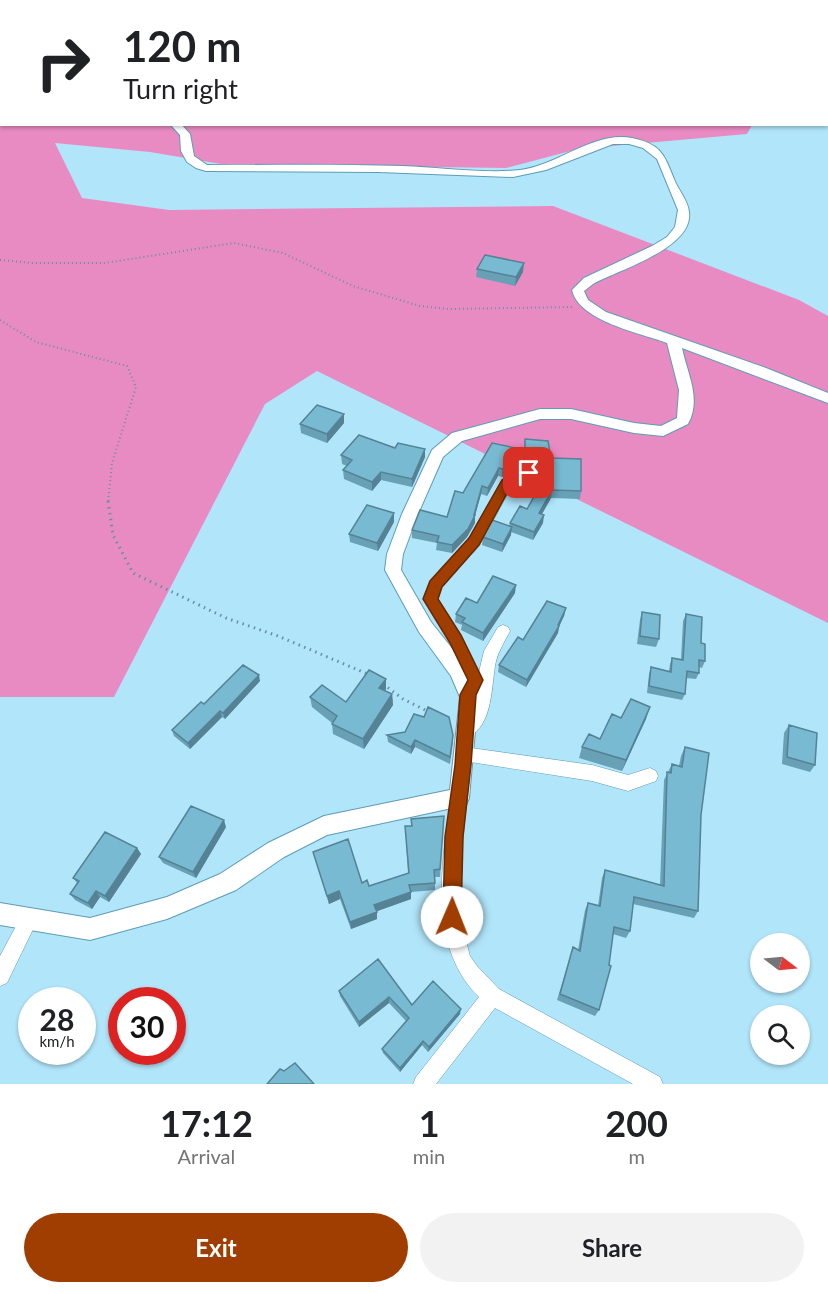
<!DOCTYPE html>
<style>
body{margin:0;font-family:Lato,sans-serif;background:#f2f2f2;color:#202124;height:100vh;display:flex;flex-direction:column;font-size:22px;white-space:nowrap}
*{box-sizing:border-box;margin:0}
p{font-size:20px;color:#757577}
.icon{flex:none;width:33px;height:33px;fill:none;stroke:currentColor;stroke-width:2;stroke-linecap:round;stroke-linejoin:round}
.map{position:relative;height:1084px;overflow:hidden}
.sheet{display:flex;flex-direction:column;background:#fff;flex:1}
.sheet>*{flex:none}
.banner{position:absolute;left:0px;top:0px;width:828px;height:126px;box-shadow:0 2px 4px #0004;background:#fff;color:#202124;overflow:hidden}
.needle{width:39px;rotate:106deg}
.fabs{position:absolute;left:750px;top:933px;display:grid;gap:12px}
.fabs a{display:grid;place-items:center;width:60px;height:60px;border-radius:50%;background:#fff;box-shadow:0 2px 4px #0004;font-size:30px}
.speed{position:absolute;left:18px;top:987px;display:flex;gap:12px;font-size:30px;font-weight:700;text-align:center}
.speed>*{display:grid;place-content:center;width:78px;height:78px;border-radius:50%;background:#fff;box-shadow:0 2px 4px #0004;line-height:1}
.speed small{font-size:15px;font-weight:400}
.speed .limit{border:9px solid #d22;background:#fff;color:#111}
.pin{position:absolute;display:grid;place-items:center;width:51px;height:51px;color:#fff;margin:-26px;border-radius:12px;box-shadow:0 3px 9px #0006}
.me{position:absolute;width:66px;margin:-33px;rotate:1deg;stroke-linejoin:round;filter:drop-shadow(0 0 4px #0008)}
.turn{display:flex;align-items:center;gap:21px;height:126px;padding:0 24px;font-size:27px}
.turn .icon{width:78px;height:78px;stroke-width:2.5}
.turn b{display:block;font-size:42px;line-height:51px}
.eta{display:flex;justify-content:space-evenly;align-items:center;height:102px;text-align:center}
.eta b{font-size:36px;font-weight:700;line-height:42px}
.primary-button{display:flex;gap:12px;margin-top:auto;padding:12px 24px}
.primary-button a{flex:1;height:69px;border-radius:36px;background:#a03d00;color:#fff;font-size:24px;font-weight:700;line-height:69px;text-align:center}
.primary-button a+a{background:#f2f2f2;color:#202124}
.map>svg:first-child{display:block}
.green{fill:#e88bc3}
.lines{fill:none;stroke-linecap:round;stroke-linejoin:round}
.minor-casing{stroke:#5c9db5;stroke-width:1}
.tertiary-casing{stroke:#5c9db5;stroke-width:2}
.path-far2{stroke:#6790a0;stroke-width:1.5;stroke-dasharray:1 2;stroke-linecap:butt}
.path-far1{stroke:#6790a0;stroke-width:2;stroke-dasharray:1 3;stroke-linecap:butt}
.path{stroke:#6790a0;stroke-width:3;stroke-dasharray:1.5 4.5;stroke-linecap:butt}
.minor{fill:#fff;fill-rule:evenodd}
.tertiary{fill:#fff;fill-rule:evenodd}
.wall{fill:#68a0b5}
.shaded-wall{fill:#558294}
.building{fill:#79bad3;stroke:#558294;stroke-width:1.5}
.route{fill:#a03d00;stroke:#682800;stroke-width:1.5}
</style>
<div class="map">
<svg width="828" height="1084" viewBox="0 0 828 1084">
<rect width="100%" height="100%" fill="#b1e5fa"/>
<path class="green" d="M0,0L766,1L2,2V124L752,125L747,134L578,149L506,168L221,164L150,152L55,143L82,198L169,210L553,206L799,300L828,316V623L317,371L265,404L114,697H0Z"/>
<g class="lines">
<defs>
<path id="minor" d="M529,469L533,470L535,473L533,476L521,478L512,486L479,546L441,588L437,598L461,635L479,672L484,651L498,627L503,625L508,627L510,631C505,641 499,650 496,661C491,683 494,727 467,737L461,735L459,730L473,708L476,693L473,700L468,702L463,700L460,695L467,680L450,642L423,599L430,581L469,538L502,480L514,471Z
M464,747L592,765L628,775L650,768L656,771L658,776L656,781L628,791L592,781L464,761L458,759L456,754L458,749Z
M459,790L465,792L467,798L461,857V898L465,937L470,956L477,966L499,989L660,1077L663,1084H633L495,1008L436,1084H413L416,1077L479,997C427,947 442,862 451,798L453,792Z
M29,910L35,913L38,919L7,983L0,986V956L23,913Z"/>
<path id="tertiary" d="M2,99V106H0V100Z
M170,124H181L190,134L194,156L207,165C272,165 337,164 402,166C438,167 485,174 520,170C557,166 593,131 632,138C661,144 664,154 674,179C678,190 688,200 689,212C694,248 618,270 593,284L584,291L588,300L606,312L766,368L828,393V403L682,348C687,373 702,399 688,424L663,436L634,433L571,419H540L462,441L443,457L418,514L403,554L401,570L431,622L466,666L478,697L469,798L466,805L327,835L284,857L236,890L167,919L90,940L0,925V903L90,918L167,897L220,874L268,843L324,816L450,790L460,697L451,676L419,632L385,570L387,554L402,514L432,450L452,433L540,409H571L634,423L661,426L677,418L679,390L667,343C640,333 579,321 572,290L584,278L652,246L667,237L675,227L678,210L657,159L643,148L629,144H613L546,170L513,177L378,172L206,171L196,168L187,162L181,151L180,135Z"/>
</defs>
<use href="#minor" class="minor-casing"/>
<use href="#tertiary" class="tertiary-casing"/>
<path class="path-far2" d="M778,2L828,0"/>
<path class="path-far1" d="M0,260L32,263H105L234,243L283,253L353,286L420,306L449,309L572,307
M0,320L36,342L127,366L136,387L112,463L108,503"/>
<path class="path" d="M108,501L113,535L133,573L226,618L278,636L370,675
M383,684L403,699L429,712"/>
<use href="#minor" class="minor"/>
<use href="#tertiary" class="tertiary"/>
</g>
<path class="wall" d="M477,269L523,272L515,286L476,277Z
M344,414V423L327,443L301,433L300,424Z
M525,439L551,458L581,491L580,499L551,498L542,514L543,523L533,540L511,532V535L502,552L482,545L483,537L509,526L510,523L527,509L537,491L518,484L519,476L535,469L534,468L514,469L502,477L498,476L487,496L481,494L475,515V523L467,537L452,553L436,550L437,543L412,538V530L447,517L463,493L524,450Z
M395,448L425,449V457L412,487L381,480L372,491L344,479L343,470L347,466L342,464L341,455Z
M394,522L378,551L350,542L349,534Z
M515,593L483,641L461,630L462,625L455,622L456,614L477,603Z
M566,608L564,616L559,626L558,633L526,687L498,672L499,665L523,640Z
M642,612L659,639L656,647L637,644L640,620Z
M686,614L701,643L705,661L702,668L699,667V673L696,679L686,678L685,694L682,700L647,693L649,674L651,667L669,671L670,664L672,658L681,659L683,621Z
M386,679V689L385,691L392,694L393,705L364,749L333,734L332,724V723L312,707L310,697L346,702Z
M260,681L225,719L222,717L190,749L174,736L172,730L204,704Z
M621,718L646,719L622,771L579,758L582,747L600,739Z
M789,725L815,765L810,772L782,764L784,733Z
M387,735L453,742L450,764L415,747L411,754L388,742Z
M685,747L701,815L698,911L694,918L633,904L630,931L626,938L613,934L599,1010L595,1016L557,1000L573,947L578,950L585,910L588,903L598,906L602,878L605,870L660,885L664,780L672,764L679,766L681,756Z
M444,816L440,877H435V890L411,892V899L376,911L377,919L351,929L340,899L329,904L313,852L362,883L369,886L408,873L405,826H411V819Z
M226,827L196,878L163,863L159,857Z
M137,848L141,854L109,902L100,897L92,909L75,900L70,894L77,883L73,878Z
M378,959L412,1005L460,1014L428,1052L422,1045L400,1072L383,1053L382,1049L406,1021L389,1003L359,1027L340,996L339,991Z"/>
<path class="shaded-wall" d="M524,263L523,272L515,286L516,277Z
M344,414V423L327,443V434Z
M425,449V457L412,487V479Z
M515,461L514,469L502,477V469Z
M499,468L498,476L487,496L488,488Z
M381,472V480L372,491V482Z
M482,486L481,494L475,516V515V523L467,537L452,553V545L474,515Z
M552,490L551,498L538,521L539,513Z
M394,513V522L378,551L377,543Z
M544,515L543,523L533,540L534,532Z
M512,527L511,535L502,552L503,544Z
M516,585L515,593L483,641V633Z
M566,608L564,616L559,627V626L558,633L526,687L527,680L558,625Z
M259,675L260,681L225,719L223,713Z
M386,679V689L380,699L379,688Z
M392,694L393,705L364,749L363,739Z
M650,707L646,719L622,771L626,760Z
M220,711L222,717L190,749L188,743Z
M415,740V747L411,754V747Z
M224,820L226,827L196,878L193,872Z
M137,848L141,854L109,902L105,896Z
M96,891L100,897L92,909L88,903Z
M339,891L340,899L329,904L327,896Z
M411,892V899L375,912L374,905Z
M377,912V919L351,929L350,922Z
M389,997V1003L359,1027V1022Z
M461,1009L460,1014L428,1052L429,1047Z
M423,1041L422,1045L400,1072V1068Z"/>
<path class="building" d="M485,255L524,263L516,277L477,269Z
M317,405L344,414L327,434L300,424Z
M359,435L395,448L398,443L425,449L412,479L381,472L372,482L343,470L352,460L341,455Z
M525,439L548,441L551,458L581,459V491L552,490L539,513L544,515L534,532L510,523L520,506L527,509L541,484L519,476L523,472L536,469L538,464L535,460L515,461L502,469L499,468L488,488L482,486L474,515H475L468,529L452,545L437,542L439,536L412,530L420,510L447,517L455,491L463,493L492,443L525,450Z
M367,505L394,513L377,543L349,534Z
M492,520L512,527L503,544L483,537Z
M493,576L516,585L483,633L462,622L465,618L456,614L466,598L477,603Z
M547,601L566,608L558,625L559,626L527,680L499,665L518,637L523,640Z
M642,612L660,615L659,639L640,636Z
M686,614L702,617L701,643L705,644V661L699,660V673L687,671L685,694L649,686L651,667L671,672L672,658L683,660Z
M243,665L259,675L223,713L220,711L188,743L172,730L201,702L204,704Z
M369,670L386,679L379,688L392,694L363,739L332,724L337,716L310,697L322,685L346,702Z
M631,699L650,707L626,760L582,747L589,734L600,739L612,714L621,718Z
M428,707L449,717L453,735L450,757L415,740L411,747L387,735L405,732L414,714L424,717Z
M789,725L817,733L815,765L787,757Z
M685,747L709,753L701,815L698,911L634,897L630,931L614,927L609,965L611,966L599,1010L560,994L573,947L580,951L588,903L600,906L605,870L664,886L667,772L671,773L672,764L682,767Z
M191,806L224,820L193,872L159,857Z
M444,816L440,869L434,870L435,883L409,885L411,892L374,905L377,912L350,922L339,891L327,896L313,852L348,839L362,883L367,880L369,886L409,873L405,826H412L411,819Z
M105,832L137,848L105,896L96,891L88,903L70,894L79,881L73,878Z
M378,959L412,1005L433,981L461,1009L429,1047L423,1041L400,1068L382,1049L409,1018L389,997L359,1022L339,991Z
M295,1063L314,1084H267L280,1069L284,1071Z"/>
<path class="route" d="M529,468L533,470L535,473L533,476L522,478L511,486L479,545L442,587L438,599L461,635L483,680L476,695L471,765L463,837L461,917L459,923L452,926L446,923L443,917L445,837L455,765L460,695L468,680L450,643L423,599L430,581L469,538L502,480L514,471Z"/>
</svg>
<div class="fabs">
<a><svg class="needle" viewBox="-14 -14 28 28"><path d="M0-13l5 13h-10z" fill="#e53935"/><path d="M0 13l5-13h-10z" fill="#757577"/></svg></a>
<a><svg class="icon" aria-label="search" viewBox="0 0 24 24"><circle cx="10" cy="10" r="6"/><path d="M15 15l6 6"/></svg></a>
</div>
<div class="speed"><div>28<small>km/h</small></div><div class="limit">30</div></div>
<div class="pin" style="left:529px;top:473px;background:#d93025"><svg class="icon" aria-label="arrive" viewBox="0 0 24 24"><path d="M6 21V4h12l-3 4 3 4H6"/></svg></div>
<svg class="me" style="left:452px;top:917px" viewBox="-20 -20 40 40"><circle r="19" fill="#fff"/><path d="M0-13L10 11 0 6-10 11z" fill="#a03d00"/></svg>
<div class="banner">
<div class="turn"><svg class="icon" aria-label="right" viewBox="0 0 24 24"><path d="M7 20v-9h11M14 6l5 5-5 5"/></svg><div><b>120 m</b>Turn right</div></div>
</div>
</div>
<section class="sheet">
<div class="eta">
<div><b>17:12</b><p>Arrival</p></div>
<div><b>1</b><p>min</p></div>
<div><b>200</b><p>m</p></div>
</div>
<div class="primary-button"><a>Exit</a><a>Share</a></div>
</section>
